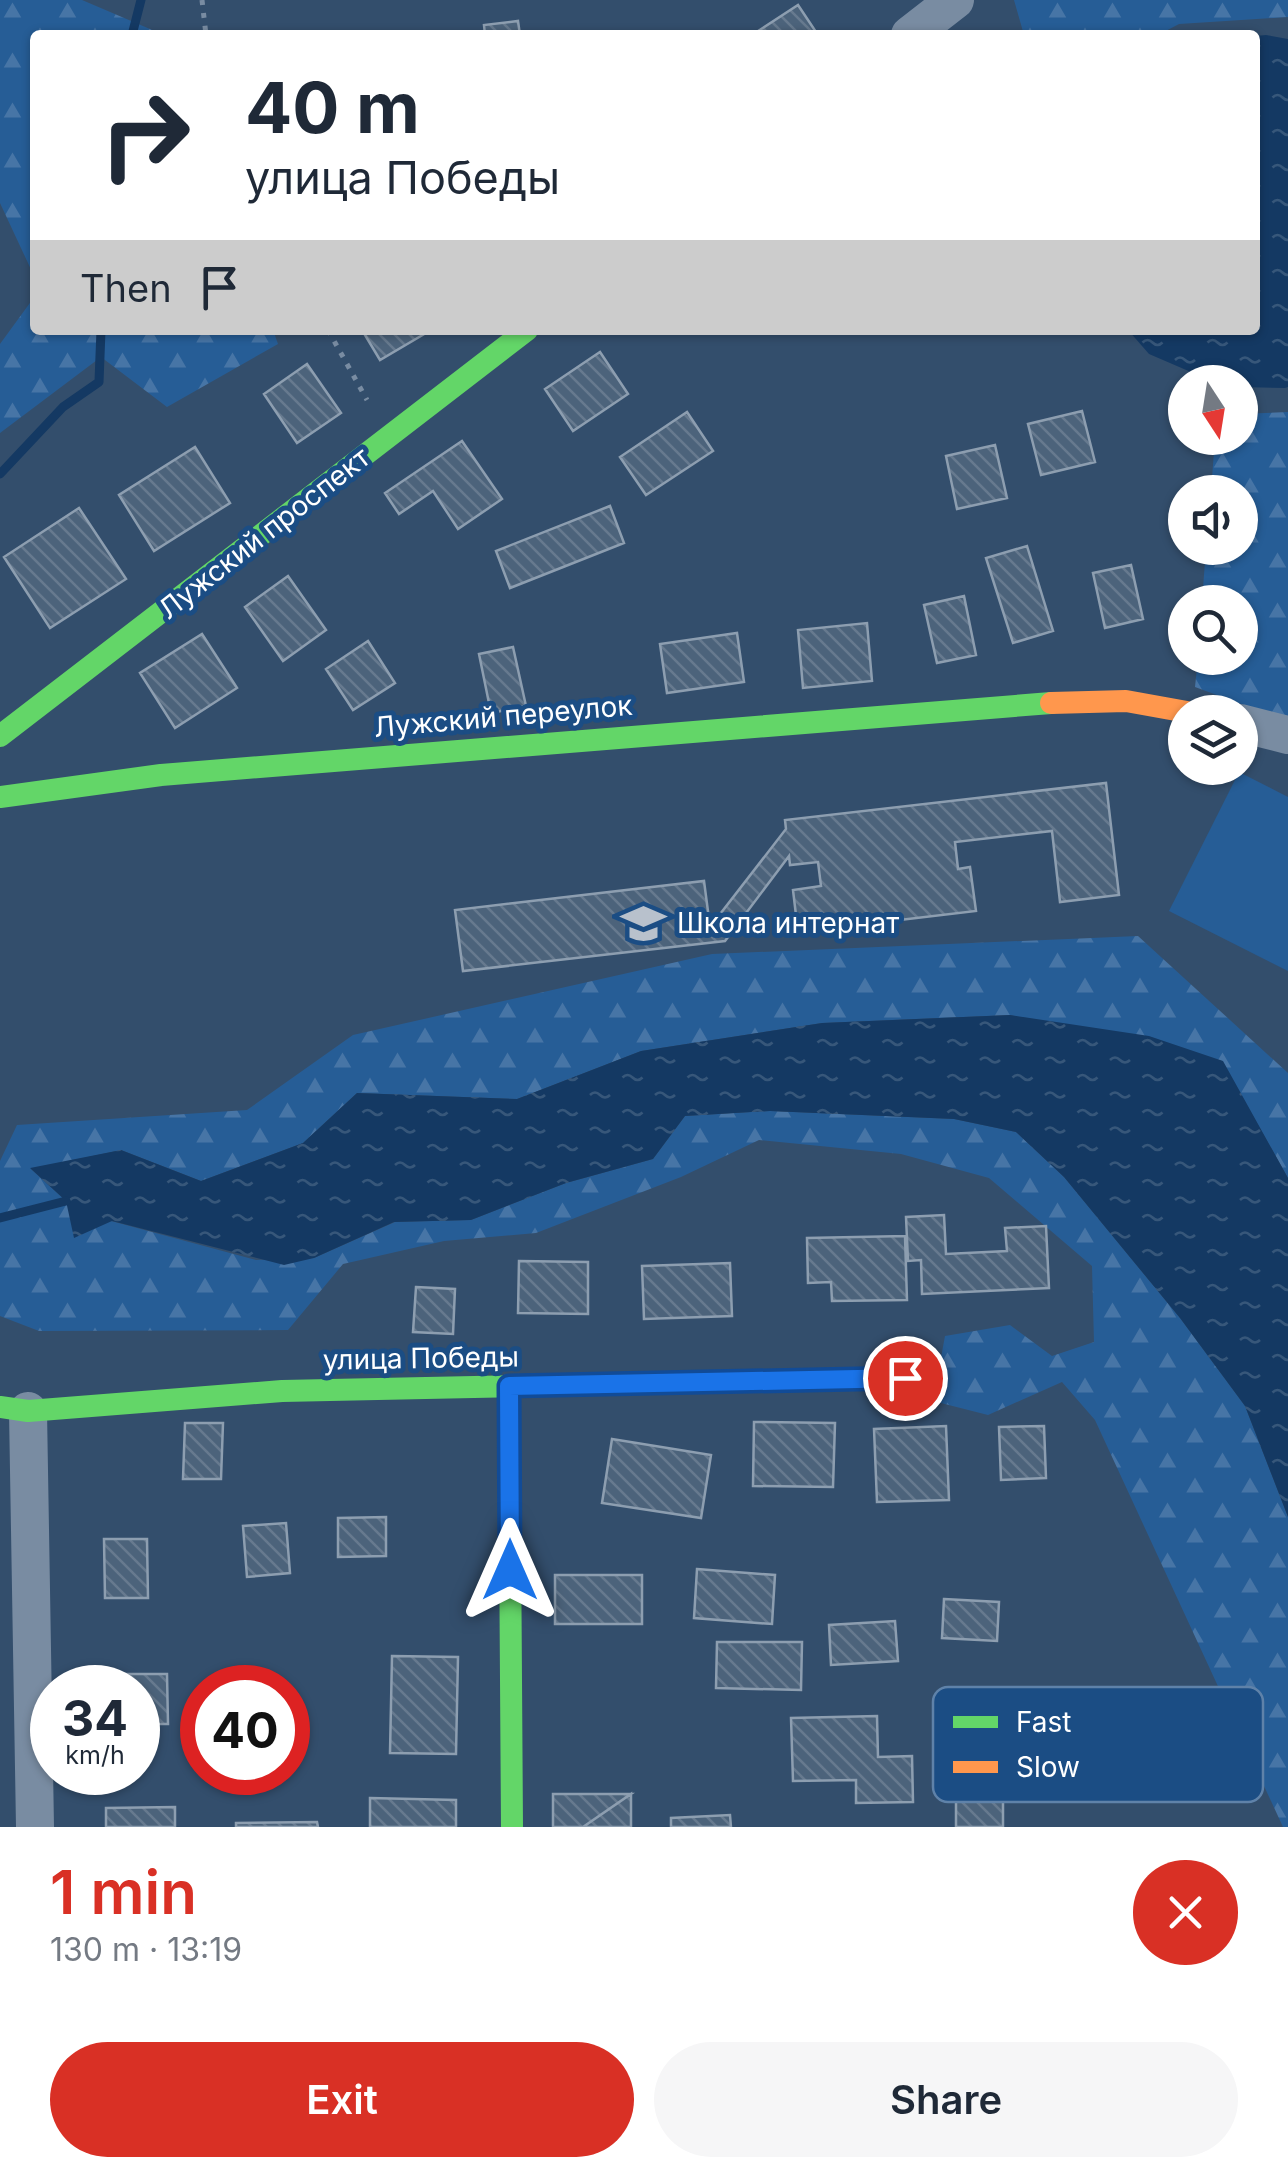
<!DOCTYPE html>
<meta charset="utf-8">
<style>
body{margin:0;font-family:Inter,sans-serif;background:#f6f6f7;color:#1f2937;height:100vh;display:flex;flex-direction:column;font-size:38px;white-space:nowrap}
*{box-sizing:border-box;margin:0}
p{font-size:32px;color:#747a83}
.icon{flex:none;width:55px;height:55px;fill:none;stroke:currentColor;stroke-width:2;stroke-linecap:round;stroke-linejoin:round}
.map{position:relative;height:1827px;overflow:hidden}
.details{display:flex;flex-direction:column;background:#fff;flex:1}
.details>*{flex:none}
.hud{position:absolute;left:30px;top:30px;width:1230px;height:305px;border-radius:10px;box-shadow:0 2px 8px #0004;background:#fff;color:#1f2937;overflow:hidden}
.needle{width:65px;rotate:168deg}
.buttons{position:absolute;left:1168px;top:365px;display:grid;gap:20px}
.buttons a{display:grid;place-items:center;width:90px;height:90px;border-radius:50%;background:#fff;box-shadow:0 2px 8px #0004;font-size:50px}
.speed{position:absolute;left:30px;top:1665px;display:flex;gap:20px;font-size:50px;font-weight:700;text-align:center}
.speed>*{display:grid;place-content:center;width:130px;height:130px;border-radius:50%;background:#fff;box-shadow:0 2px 8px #0004;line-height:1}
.speed small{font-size:25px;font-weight:400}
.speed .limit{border:15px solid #d22;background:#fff;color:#111}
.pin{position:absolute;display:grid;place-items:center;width:85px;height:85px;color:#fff;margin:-42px;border:5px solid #fff;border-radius:50%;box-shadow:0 2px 10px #0007}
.me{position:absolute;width:110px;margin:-55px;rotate:0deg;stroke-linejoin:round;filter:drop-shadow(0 0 8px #0008)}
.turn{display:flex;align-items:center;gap:35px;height:210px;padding:0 50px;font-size:45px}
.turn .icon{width:130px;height:130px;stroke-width:2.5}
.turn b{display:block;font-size:70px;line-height:85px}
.then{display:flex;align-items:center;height:95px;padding:0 50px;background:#0003;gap:20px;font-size:38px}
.round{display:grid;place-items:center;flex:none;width:105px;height:105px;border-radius:52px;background:#f6f6f7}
.headline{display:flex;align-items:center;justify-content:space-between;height:170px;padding:0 50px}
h1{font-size:60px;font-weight:600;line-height:75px;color:#d93025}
.button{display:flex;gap:20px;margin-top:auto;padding:20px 50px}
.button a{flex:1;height:115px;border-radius:60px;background:#d93025;color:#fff;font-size:40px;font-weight:600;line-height:115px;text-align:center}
.button a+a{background:#f6f6f7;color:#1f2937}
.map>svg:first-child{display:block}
.green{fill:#265d96}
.forest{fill:url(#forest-firs)}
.water{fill:url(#water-ripples)}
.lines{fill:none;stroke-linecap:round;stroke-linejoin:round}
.stream{stroke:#143963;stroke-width:9}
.building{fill:url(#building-back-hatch);stroke:#8d9eb0;stroke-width:2.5}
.path{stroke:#798ca2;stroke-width:5;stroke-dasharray:5 8;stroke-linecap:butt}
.street{stroke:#798ca2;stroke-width:38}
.fast{stroke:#63d668;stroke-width:22}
.slow{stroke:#ff974d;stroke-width:22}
.route-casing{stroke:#114b97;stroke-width:25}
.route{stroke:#1a73e8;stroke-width:18}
.labels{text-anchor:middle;stroke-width:10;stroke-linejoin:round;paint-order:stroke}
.street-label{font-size:28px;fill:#fff;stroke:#1b4d84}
.poi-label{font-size:28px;fill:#fff;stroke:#1b4d84;text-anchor:start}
.key{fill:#1b4d84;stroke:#5f82a9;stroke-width:2.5}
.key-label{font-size:28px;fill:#fff}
</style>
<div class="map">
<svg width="1288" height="1827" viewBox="0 0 1288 1827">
<defs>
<pattern id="forest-firs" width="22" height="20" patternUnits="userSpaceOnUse" patternTransform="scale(2.5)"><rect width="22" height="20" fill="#265d96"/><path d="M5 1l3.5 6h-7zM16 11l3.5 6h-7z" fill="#4775a6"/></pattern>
<pattern id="water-ripples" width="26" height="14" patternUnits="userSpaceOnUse" patternTransform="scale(2.5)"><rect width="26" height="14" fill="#143963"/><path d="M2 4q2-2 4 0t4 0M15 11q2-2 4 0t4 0" fill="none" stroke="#37577a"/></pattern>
<pattern id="building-back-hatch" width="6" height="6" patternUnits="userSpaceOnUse" patternTransform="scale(2.5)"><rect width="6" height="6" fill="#4c637b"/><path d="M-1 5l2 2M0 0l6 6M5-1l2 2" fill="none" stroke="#677a8f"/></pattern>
</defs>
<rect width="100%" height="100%" fill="#334e6c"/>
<path class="green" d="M1239,772L1288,797V971L1169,911Z"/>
<path class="forest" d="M0,0H82L164,35H35V278L0,203Z
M1014,0H1288V17L1179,24L1158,35H1024Z
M35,296V330H273L278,344L167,407L101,357L0,433V344Z
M1288,412V721L1195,687L1198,658H1240V602H1202L1206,548H1240V492H1211L1215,438H1240V414Z
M1138,936L1288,1073V1178L1222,1061L1010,1015L822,1023L641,1051L517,1099L357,1093L303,1143L201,1181L121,1150L31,1169L66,1201L111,1221L256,1260L314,1258L395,1222L471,1220L566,1183L653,1159L685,1116L770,1111L954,1119L1016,1132L1064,1177L1180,1318L1245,1406L1288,1517V1827H1283L1095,1420L1062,1382L988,1415L933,1401L945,1336L1010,1325L1052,1356L1094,1342L1092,1266L989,1178L901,1154L759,1140L681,1177L536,1233L444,1241L343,1264L288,1330L39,1331L0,1316V1161L17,1125L247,1110L353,1035L712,954Z"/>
<path class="water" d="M1266,35L1288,39V387L1285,388L1240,387V382H1214L1149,354L1128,330H1255V36Z
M1010,1015L1149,1036L1223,1061L1288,1178V1517L1245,1406L1180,1318L1064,1177L1016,1132L954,1119L770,1111L685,1116L653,1159L566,1183L471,1220L394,1222L314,1258L284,1265L112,1221L74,1238L66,1201L30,1168L121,1150L201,1181L303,1143L357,1093L517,1099L641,1051L822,1023Z"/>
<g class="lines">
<path class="stream" d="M132,35L141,0
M0,474L63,407L99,382L101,330
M0,1218L66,1201"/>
</g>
<path class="building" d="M798,5L818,35H752Z
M518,21L520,35H485L484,25Z
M362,330H431L380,360Z
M600,352L628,394L573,431L545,389Z
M307,364L341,413L297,443L264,394Z
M1082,411L1095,462L1041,475L1028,424Z
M687,412L713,451L646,495L620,457Z
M462,441L502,499L458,529L433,491L399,514L385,493Z
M995,445L1007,498L957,509L946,456Z
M195,447L230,503L154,551L119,495Z
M610,506L624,543L510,588L496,551Z
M79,508L126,579L50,628L4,557Z
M1027,546L1053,631L1013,643L986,558Z
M1131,565L1143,619L1105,628L1093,573Z
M288,576L326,630L283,661L245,607Z
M964,596L976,655L937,663L924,605Z
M867,623L872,681L803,688L798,630Z
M737,633L744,682L667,693L660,644Z
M202,634L237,688L175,728L140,673Z
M368,641L395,683L353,710L326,669Z
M513,647L526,706L491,713L479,654Z
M1106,783L1119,895L1060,902L1052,831L955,842L958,869L970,867L976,911L798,932L793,890L821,886L818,862L790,865L789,856L725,941L463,971L455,910L704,881L709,919L717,918L786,829L785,820Z
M944,1215L946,1254L1007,1251L1005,1228L1046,1226L1049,1288L922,1294L921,1260L908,1261L906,1217Z
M905,1236L907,1300L832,1301L831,1282L808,1283L807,1238Z
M519,1261L588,1262V1314L518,1313Z
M730,1263L732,1316L644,1319L642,1266Z
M416,1287L455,1289L453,1334L413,1332Z
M754,1422L835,1423L833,1487L753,1486Z
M185,1423H223L221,1479H183Z
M946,1426L949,1500L877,1502L874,1429Z
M1044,1426L1046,1478L1001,1480L999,1427Z
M612,1439L711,1455L701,1518L602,1503Z
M386,1517V1556L338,1557V1518Z
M286,1523L290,1573L247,1577L243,1526Z
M104,1539H147L148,1598H105Z
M697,1569L775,1575L772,1624L694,1618Z
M555,1575H642V1624H555Z
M944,1599L999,1602L997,1641L942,1638Z
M895,1621L898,1661L831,1665L829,1625Z
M717,1642H802L801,1690L716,1688Z
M392,1656L458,1657L456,1754L390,1753Z
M104,1674H167L168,1724H138V1688H104Z
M877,1716L878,1757L912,1756L913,1802L856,1803V1780L793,1781L791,1718Z
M553,1794H631L583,1827H553Z
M631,1794V1827H583Z
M956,1797H1003V1827H956Z
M370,1798L456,1800V1827H370Z
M175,1807V1827H106V1808Z
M730,1815L731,1827H671V1818Z
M317,1822L318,1827H236V1823Z"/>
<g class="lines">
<path class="path" d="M202,0L206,35
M328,330L367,400"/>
<path class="street" d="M910,35L955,0
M1240,723L1288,735
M28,1411L35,1827"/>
<path class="fast" d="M0,736L527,330
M0,797L161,775L1051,703
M509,1385L512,1827
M0,1407L28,1411L282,1391L905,1378"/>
<path class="slow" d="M1051,703L1126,701L1187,712"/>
</g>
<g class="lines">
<defs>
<path id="route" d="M510,1570L509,1386L905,1378"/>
</defs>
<use href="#route" class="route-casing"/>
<use href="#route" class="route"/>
</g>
<defs>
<symbol id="school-bare" viewBox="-9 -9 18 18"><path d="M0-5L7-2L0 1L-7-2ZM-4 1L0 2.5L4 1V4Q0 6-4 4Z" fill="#b8c1cc" stroke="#1b4d84" stroke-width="2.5" paint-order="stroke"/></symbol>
</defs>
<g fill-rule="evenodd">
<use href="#school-bare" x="612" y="892" width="63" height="63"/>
</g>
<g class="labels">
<g class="street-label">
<text transform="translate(264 533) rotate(-38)" y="10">Лужский проспект</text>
<text transform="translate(503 716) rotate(-5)" y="10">Лужский переулок</text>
<text transform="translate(421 1358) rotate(-1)" y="10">улица Победы</text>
</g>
<g class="poi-label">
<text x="677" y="933">Школа интернат</text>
</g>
</g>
<rect x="933" y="1687" width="330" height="115" rx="15" class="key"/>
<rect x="953" y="1716" width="45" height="12" fill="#63d668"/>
<rect x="953" y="1761" width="45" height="12" fill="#ff974d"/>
<g class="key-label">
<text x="1016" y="1732">Fast</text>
<text x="1016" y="1777">Slow</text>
</g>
</svg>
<div class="buttons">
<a><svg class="needle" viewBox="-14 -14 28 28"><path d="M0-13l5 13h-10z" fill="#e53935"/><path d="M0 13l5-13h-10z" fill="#747a83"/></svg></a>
<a><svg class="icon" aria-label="sound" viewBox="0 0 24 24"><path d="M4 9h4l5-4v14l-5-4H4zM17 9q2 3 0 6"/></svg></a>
<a><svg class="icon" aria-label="search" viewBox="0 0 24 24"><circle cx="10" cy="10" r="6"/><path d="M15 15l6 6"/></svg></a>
<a><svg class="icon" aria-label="layers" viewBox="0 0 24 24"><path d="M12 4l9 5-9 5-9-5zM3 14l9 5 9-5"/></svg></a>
</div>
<div class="speed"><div>34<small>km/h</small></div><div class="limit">40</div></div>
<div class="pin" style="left:905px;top:1378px;background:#d93025"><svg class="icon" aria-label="arrive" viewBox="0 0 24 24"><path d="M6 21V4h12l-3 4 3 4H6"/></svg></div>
<svg class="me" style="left:510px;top:1570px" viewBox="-20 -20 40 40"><path d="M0-17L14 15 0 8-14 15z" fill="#1a73e8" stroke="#fff" stroke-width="4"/></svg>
<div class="hud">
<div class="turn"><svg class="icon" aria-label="right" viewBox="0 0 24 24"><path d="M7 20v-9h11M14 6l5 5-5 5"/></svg><div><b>40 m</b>улица Победы</div></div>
<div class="then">Then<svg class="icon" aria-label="arrive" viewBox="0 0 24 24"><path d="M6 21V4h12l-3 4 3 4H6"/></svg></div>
</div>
</div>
<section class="details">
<div class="headline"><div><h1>1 min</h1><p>130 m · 13:19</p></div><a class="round" style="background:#d93025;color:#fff"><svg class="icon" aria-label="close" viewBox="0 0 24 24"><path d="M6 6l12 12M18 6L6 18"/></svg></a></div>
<div class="button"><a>Exit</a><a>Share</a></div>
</section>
